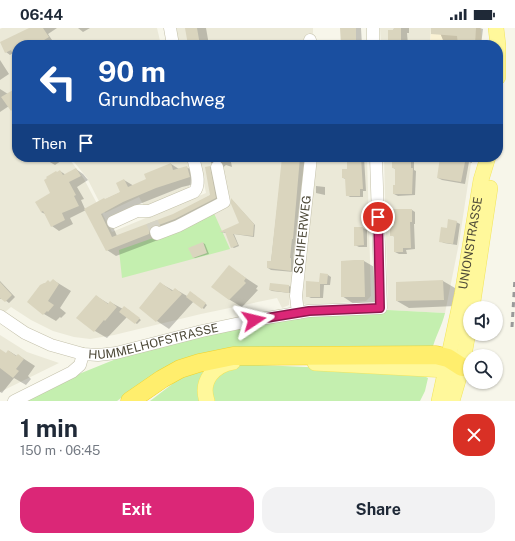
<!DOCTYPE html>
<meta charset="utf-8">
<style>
body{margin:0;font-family:"Public Sans",sans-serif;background:#f2f2f3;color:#1f2937;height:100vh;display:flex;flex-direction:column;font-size:15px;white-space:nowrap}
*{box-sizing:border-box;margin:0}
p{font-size:13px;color:#747a83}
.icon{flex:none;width:22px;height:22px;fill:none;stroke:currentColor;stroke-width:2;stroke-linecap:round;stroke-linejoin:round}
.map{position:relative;height:373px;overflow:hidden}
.drawer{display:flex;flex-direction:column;background:#fff;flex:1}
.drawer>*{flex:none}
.top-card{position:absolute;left:12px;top:12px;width:491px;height:122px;border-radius:16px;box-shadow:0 1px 3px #0004;background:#1a4fa0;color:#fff;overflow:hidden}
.fabs{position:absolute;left:463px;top:273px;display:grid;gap:8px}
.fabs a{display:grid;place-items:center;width:40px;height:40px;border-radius:50%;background:#fff;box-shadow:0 1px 3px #0004;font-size:20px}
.pin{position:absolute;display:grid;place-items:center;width:34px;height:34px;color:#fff;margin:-17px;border:2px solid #fff;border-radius:50%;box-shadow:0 1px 4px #0007}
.me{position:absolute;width:44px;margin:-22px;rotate:80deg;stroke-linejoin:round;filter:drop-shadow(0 0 3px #0008)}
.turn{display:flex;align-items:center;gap:14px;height:84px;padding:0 20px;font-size:18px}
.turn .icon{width:52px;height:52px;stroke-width:2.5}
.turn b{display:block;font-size:28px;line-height:34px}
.then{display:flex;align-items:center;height:38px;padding:0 20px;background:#0003;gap:8px;font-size:15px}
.round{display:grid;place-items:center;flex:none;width:42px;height:42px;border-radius:16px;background:#f2f2f3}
.head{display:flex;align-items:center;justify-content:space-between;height:68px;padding:0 20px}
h1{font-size:24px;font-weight:700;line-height:30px}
.button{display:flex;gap:8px;margin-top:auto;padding:8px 20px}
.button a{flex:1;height:46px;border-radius:16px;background:#db2777;color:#fff;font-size:16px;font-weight:700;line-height:46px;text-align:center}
.button a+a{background:#f2f2f3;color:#1f2937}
.status{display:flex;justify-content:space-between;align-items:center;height:28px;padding:0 20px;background:#fff;direction:ltr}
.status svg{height:11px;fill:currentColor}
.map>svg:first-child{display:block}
.residential{fill:#ebe9d8}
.commercial{fill:#faf2d4}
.green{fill:#c4efaf}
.shadow{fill:#0003}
.building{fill:#dad5be}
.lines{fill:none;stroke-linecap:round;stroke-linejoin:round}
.minor-tunnel{stroke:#d5d3c6;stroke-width:12;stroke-dasharray:12 6;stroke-linecap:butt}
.minor-casing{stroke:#c4c1ab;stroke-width:13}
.major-casing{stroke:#f2e55d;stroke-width:16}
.highway-casing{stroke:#f0d22b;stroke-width:19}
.minor{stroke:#fff;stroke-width:12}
.major{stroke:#fff89b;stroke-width:15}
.highway{stroke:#ffee6d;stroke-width:18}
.rail{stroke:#999;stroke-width:3;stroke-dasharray:5 5;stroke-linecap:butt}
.route-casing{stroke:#8e194d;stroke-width:10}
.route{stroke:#db2777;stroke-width:7}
.labels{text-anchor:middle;stroke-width:4;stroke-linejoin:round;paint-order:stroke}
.street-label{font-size:12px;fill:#4c4837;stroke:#fff}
</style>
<div class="status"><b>06:44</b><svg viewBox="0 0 49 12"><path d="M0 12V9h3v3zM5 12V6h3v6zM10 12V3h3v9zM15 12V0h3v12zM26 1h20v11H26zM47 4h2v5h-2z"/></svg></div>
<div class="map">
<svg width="515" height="373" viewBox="0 0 515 373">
<rect width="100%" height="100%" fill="#f7f6ea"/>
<path class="residential" d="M2,0H157L161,17H17V129H68L84,151L112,204L206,165L199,129H306L289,277L282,280L277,270L201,286L114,307L90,311L74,309L53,303L31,292L11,279L4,285L0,281V1Z
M176,0H313V10L308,17H179Z
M380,0H431L430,17H381Z
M70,129H187L191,150L190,156L188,161L148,179L144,178L139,169L105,185L87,150Z
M314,129H367L371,268L366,273L306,277L300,274Z
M384,129H472L459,215L445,285L388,282Z
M0,307L27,324L59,335L0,364Z"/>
<path class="commercial" d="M431,0H481L482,17H430Z"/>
<path class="green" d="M213,183L230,221L122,250L119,222L156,209Z
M388,282L445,285C442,298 435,309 432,322L248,324L132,362L117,373H25L69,350L116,331L188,311L240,300L327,286Z
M239,336L352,341L422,347L428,350L425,363L420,373H212V352L215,348Z
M210,337L201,373H150L171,357L179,349Z"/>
<path class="shadow" d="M30,0H57L48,6L52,12L42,17H17V32L13,25L10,27L6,24Z
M78,0H90L83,4Z
M186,0H206L209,17H189Z
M341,0H361L362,17H342Z
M394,0H409V5H407L408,17H389Z
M438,0H480L483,1L481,17H445Z
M0,32L9,46L0,52Z
M0,61L8,66L13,63L17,65V88L9,78L0,84Z
M46,129H64V131L55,137L48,133Z
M210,129H230L232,139L226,137L221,141L211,135Z
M283,129H305L293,232L295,234L294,244L271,242L268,240L271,234Z
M348,129H364L366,163H363V169H350L347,167L346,151L343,150L348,142Z
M393,129H412L414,130V142L416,143L415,167L398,168L394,166L396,158V141L393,140Z
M451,129H472V135L469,134L465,156L442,152L438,150Z
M171,136L179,141L186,139L196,144L199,155L182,159L132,179L110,192L117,208L174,187L211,167L210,139L219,144L225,175L158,212L116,228L107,222L86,182L70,190L73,196L59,203L52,198L45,186L41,184L51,166L58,145L60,143L66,147L76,141L83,146L88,152L77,159L84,171L81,172L85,181L121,164L124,152L134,158L147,152Z
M316,158L325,159V167L316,165Z
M233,173L255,197L254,209L234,206L239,218L234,220L232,219L226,205L221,204L240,196Z
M412,182L415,184V196H414L415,221L406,222L407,226H399L395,224V209L391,207L395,199Z
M456,194L460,196L457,217L444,215L440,213L448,201Z
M363,200L367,202V219H359L355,217Z
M203,215L205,216L209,226L195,230L193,229Z
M364,233L376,240L377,275L354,276L342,268Z
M229,239L258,258L256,261L258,262L242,279L230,272L213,259Z
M328,247L331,249L330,257H324L323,270H311L307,268Z
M53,252L71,263L60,280L66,285L61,290L60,289L56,293L44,286L28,274Z
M0,253L15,269L9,275L2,270L0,271Z
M443,253L455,260L456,278L409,280L397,273Z
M160,255L174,263L175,261L187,268L192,265L207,277L204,281L194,273L169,301L157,293L140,280Z
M271,256L289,258L291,259L290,265L272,263L270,262Z
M96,268L109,276L110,274L123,281L126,280L141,292L137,296L127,289L107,310L95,303L78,290Z
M0,323L7,326L9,323L17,328L18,327L35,338L28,348L31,351L26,357L14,350L2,365L0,364Z"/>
<path class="building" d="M29,0H43L49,9L36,17H17V35L11,22L5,25L0,14Z
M185,0H197L200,17H188Z
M340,0H356V17H341Z
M394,0H401V17H388V2H394Z
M431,0H476L475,17H458L457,8L431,6Z
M13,62L17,67V89L12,82L11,83L1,69Z
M282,129H300L293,211H292L290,230H291V243L267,240V233H271Z
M347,129H361L363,161H360V168H346L345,150H342V141H347Z
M392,129H411V140H413L412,166H393V157H395V140H392Z
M440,129H466L461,154L437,150Z
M171,135L173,142L187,138L190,149L156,160L123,174L101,186L112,209L173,186L210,167L205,139L210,138L216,170L175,191L159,197L152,198L150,200L149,206L106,223L84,181L104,170L105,171L120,164L116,155L124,151L128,159L146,151L144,146Z
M76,140L81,148L69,154L76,167L74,168L79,178L62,185L65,192L51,199L43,183L41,184L35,174L50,165L44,152L47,150L46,149L56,143L57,144L60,142L63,147Z
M231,170L254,196L253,208L233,206L238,217L231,220L225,204H219L239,195L231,176Z
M393,181H412V194H410L411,220H403V224H394V208H390V198H394Z
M448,191L457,193L453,216L439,214L441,199L447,200Z
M354,199H363L364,217L354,218Z
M203,214L207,225L193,230L188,220Z
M354,232H364L365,269H341V233Z
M229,237L246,250L244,253L246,255L229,272L211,259Z
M320,245L328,246L327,256H320V269H306V253L319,254Z
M53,251L59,256L48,273L54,277L48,284L47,283L43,287L27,274L40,257L44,255H45L48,252L50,254Z
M443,252L444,272L396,273V254Z
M0,254L12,267L5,274L0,270Z
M160,254L172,263L175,260L182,266L156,294L139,280Z
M270,255L289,257V265L269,262Z
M190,263L206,275L202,281L186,269Z
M96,267L108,276L110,273L117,279L105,293L104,292L94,304L76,290Z
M124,278L140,290L135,296L119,284Z
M0,321L6,325L8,322L16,328L18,326L24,331L16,341L19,343L13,350L0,340Z"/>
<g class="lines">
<path class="minor-tunnel" d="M152,194L156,204"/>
<defs>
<g id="minor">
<path d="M170,0L173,17"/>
<path d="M373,0V17"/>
<path d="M310,12L311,17"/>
<path d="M113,194L137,183H149L194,164C202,156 195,139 193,129"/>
<path d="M156,204L157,206L178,198L224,174L217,139"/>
<path id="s1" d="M298,285L296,268L311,129"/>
<path id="s2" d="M0,288L25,305L51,317L83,326L98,327L116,325L202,303L254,292L309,283L381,280L376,129"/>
<path d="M14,373L72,344L80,337L83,326"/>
</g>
<g id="major">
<path d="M496,0L498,17"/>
<path d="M498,19V49"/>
<path d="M472,280L490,160"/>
<path d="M315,335L446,342L462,339"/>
<path d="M207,373C200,353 214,337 233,334"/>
<path id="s3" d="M439,373L462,267L481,152L488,129"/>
<path d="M452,373L462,339L470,293"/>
</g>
<path id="highway" d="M130,373L162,351L180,341L199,335L233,328L436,327L448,330L462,339"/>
</defs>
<use href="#minor" class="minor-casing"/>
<use href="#major" class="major-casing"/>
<use href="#highway" class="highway-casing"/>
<use href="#minor" class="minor"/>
<use href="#major" class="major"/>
<use href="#highway" class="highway"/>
<path class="rail" d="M512,299L515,250"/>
</g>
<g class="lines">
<defs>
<path id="route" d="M254,292L309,283L380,280L378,189"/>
</defs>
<use href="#route" class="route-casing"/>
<use href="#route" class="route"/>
</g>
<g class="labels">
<g class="street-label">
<text dy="4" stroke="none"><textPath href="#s1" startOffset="79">SCHIFERWEG</textPath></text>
<text dy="4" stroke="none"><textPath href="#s3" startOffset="161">UNIONSTRASSE</textPath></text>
<text dy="4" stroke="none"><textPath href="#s2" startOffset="164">HUMMELHOFSTRASSE</textPath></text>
</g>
</g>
</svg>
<div class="fabs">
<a><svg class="icon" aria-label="sound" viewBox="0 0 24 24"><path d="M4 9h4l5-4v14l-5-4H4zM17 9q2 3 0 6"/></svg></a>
<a><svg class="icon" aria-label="search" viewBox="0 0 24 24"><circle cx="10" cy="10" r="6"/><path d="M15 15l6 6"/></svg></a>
</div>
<div class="pin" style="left:378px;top:189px;background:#d93025"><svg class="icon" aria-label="arrive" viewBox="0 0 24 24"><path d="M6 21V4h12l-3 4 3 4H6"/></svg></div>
<svg class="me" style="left:254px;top:292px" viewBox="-20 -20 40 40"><path d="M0-17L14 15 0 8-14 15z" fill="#db2777" stroke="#fff" stroke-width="4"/></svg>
<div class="top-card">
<div class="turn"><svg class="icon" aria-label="left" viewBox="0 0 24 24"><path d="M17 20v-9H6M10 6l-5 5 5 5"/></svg><div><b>90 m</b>Grundbachweg</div></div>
<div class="then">Then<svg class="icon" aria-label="arrive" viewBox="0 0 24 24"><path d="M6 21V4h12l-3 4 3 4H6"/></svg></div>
</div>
</div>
<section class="drawer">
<div class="head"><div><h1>1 min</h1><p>150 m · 06:45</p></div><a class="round" style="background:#d93025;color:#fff"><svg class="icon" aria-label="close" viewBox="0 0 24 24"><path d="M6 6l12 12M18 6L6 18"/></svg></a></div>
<div class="button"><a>Exit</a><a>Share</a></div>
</section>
